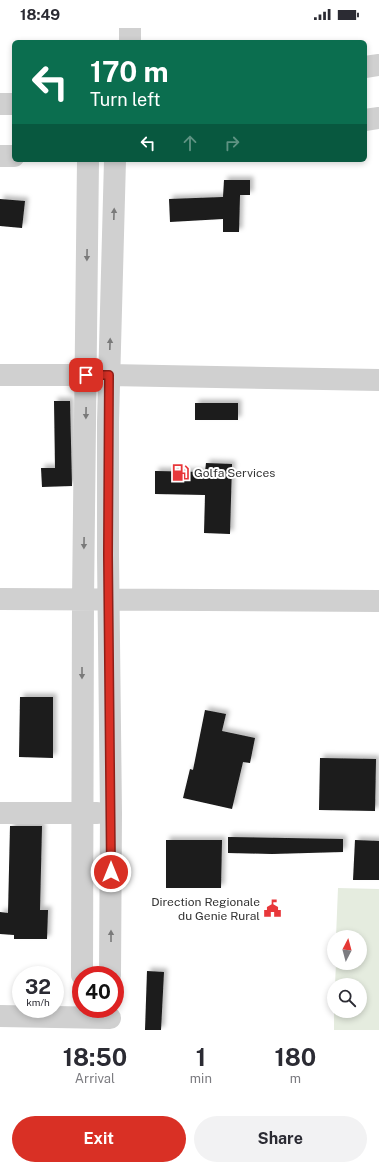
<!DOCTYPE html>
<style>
body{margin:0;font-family:"Public Sans",sans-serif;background:#f2f2f3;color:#2b2b33;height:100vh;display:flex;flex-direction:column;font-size:15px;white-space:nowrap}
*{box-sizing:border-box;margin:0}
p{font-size:13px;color:#7c7c81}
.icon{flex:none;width:22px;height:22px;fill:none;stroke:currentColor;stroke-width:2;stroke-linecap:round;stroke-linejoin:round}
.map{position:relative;height:1002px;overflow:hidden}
.side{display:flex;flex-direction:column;background:#fff;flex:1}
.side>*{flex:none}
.top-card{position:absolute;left:12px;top:12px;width:355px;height:122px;border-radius:6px;box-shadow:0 2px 6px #0003;background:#0b6e4f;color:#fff;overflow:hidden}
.needle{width:26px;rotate:6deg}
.controls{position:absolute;left:327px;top:902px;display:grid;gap:8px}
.controls a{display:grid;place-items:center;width:40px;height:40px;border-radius:50%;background:#fff;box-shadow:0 2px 6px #0003;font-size:20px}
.speed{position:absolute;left:12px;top:938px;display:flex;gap:8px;font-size:20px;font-weight:700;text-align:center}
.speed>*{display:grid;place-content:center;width:52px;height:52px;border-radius:50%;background:#fff;box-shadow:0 2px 6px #0003;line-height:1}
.speed small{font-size:10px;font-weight:400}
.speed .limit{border:6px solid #d22;background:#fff;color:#111}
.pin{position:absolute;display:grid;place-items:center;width:34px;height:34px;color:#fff;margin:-17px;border-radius:8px;box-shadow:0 2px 6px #0006}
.me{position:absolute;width:44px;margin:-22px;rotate:0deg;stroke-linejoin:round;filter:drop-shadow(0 0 3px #0008)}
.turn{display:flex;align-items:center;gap:14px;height:84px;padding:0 12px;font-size:18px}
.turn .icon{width:52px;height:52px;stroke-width:2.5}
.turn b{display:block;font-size:28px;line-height:34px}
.lanes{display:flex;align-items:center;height:38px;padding:0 12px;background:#0003;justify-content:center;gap:20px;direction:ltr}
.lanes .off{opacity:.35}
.eta{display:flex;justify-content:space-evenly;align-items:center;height:68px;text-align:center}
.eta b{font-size:24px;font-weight:700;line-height:28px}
.primary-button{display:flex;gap:8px;margin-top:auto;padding:8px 12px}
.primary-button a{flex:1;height:46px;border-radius:24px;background:#d93025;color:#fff;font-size:16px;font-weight:700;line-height:46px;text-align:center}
.primary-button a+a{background:#f2f2f3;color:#2b2b33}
.status{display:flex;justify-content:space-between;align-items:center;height:28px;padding:0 20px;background:#fff;direction:ltr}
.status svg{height:11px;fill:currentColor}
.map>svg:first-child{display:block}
.green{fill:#e5ecdf}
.building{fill:#1a1a1a;filter:url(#shadow)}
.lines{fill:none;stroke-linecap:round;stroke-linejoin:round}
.minor{stroke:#d0d0d0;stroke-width:22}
.oneway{fill:#7a7a7a}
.route-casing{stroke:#8d1f18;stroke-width:10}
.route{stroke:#d93025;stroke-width:7}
.labels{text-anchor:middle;stroke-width:4;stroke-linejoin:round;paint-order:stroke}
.poi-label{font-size:12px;fill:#333;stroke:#fff;text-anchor:start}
</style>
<div class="status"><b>18:49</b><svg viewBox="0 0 49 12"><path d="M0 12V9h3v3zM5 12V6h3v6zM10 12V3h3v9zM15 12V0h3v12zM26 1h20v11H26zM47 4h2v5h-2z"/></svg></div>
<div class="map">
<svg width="379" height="1002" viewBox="0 0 379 1002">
<defs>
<filter id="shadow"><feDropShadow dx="3.5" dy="-3.5" stdDeviation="2" flood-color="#0004"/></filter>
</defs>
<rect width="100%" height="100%" fill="#fff"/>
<path class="green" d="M338,860L379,861V1002H334V983H360V957H335L336,935H360V909H336Z"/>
<path class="building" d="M224,152H250V167H240L239,204H223V191L170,194L169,171L223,169Z
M0,171L25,173L22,200L0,198Z
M54,373H70L72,458L42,459L41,440H55Z
M195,375H238V392H195Z
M206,435L232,436L230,506L204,505L205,467L155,466V443L205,444Z
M20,669H53V730L19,729Z
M205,682L226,686L222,703L255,710L250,735L243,734L232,781L183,770L190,741L193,742Z
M320,730L376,731L375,783L319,782Z
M10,798H42L40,882H48L47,911H14V907L0,906V884L8,885Z
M228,809L343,811V824L272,826L228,825Z
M166,812H222L221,860H166Z
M355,812L379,813V852H353Z
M147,943L164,944L161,1002H145Z"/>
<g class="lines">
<path class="minor" d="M130,14V0
M365,39L379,37
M0,76H14
M365,92L379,90
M0,128H14
M0,347H109L379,352
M0,571L379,573
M0,785H97
M82,947L83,572L88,132
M110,947L111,785L108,527V394L115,132
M0,988L110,990"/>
</g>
<defs><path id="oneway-solid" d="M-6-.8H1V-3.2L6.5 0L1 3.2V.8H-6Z"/></defs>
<g class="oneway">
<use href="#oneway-solid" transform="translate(114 186) rotate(-88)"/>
<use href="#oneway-solid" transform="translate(87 227) rotate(91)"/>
<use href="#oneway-solid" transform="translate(110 316) rotate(-88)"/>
<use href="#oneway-solid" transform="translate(86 385) rotate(91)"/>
<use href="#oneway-solid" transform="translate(84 515) rotate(91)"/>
<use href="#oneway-solid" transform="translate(82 645) rotate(90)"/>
<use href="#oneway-solid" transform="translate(111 908) rotate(-90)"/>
</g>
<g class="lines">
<defs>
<path id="route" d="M86,347H109L108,527L111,844"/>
</defs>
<use href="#route" class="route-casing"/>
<use href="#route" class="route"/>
</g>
<defs>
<symbol id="fuel-bare" viewBox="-9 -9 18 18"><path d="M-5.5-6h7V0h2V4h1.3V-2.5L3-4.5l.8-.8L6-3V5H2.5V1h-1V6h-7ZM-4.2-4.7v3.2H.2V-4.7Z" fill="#e8373a" stroke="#fff" stroke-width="2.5" paint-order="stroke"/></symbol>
<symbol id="civic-bare" viewBox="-9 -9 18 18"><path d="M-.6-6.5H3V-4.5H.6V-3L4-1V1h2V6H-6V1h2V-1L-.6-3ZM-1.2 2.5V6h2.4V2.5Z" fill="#e8373a" stroke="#fff" stroke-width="2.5" paint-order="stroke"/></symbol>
</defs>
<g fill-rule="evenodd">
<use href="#fuel-bare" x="168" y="432" width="25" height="25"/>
<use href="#civic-bare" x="260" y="868" width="25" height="25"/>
</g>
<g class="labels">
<g class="poi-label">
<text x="194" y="449">Golfa Services</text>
<text x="260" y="878" text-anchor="end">Direction Regionale<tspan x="260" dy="14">du Genie Rural</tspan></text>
</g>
</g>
</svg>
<div class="controls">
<a><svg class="needle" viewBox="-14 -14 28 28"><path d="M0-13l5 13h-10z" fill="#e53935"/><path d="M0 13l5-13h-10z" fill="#7c7c81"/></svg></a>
<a><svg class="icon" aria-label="search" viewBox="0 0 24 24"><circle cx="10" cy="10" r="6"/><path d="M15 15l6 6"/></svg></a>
</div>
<div class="speed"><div>32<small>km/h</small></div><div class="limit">40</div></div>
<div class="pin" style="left:86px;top:347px;background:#d93025"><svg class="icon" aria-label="arrive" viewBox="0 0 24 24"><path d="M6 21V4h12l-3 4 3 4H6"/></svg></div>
<svg class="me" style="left:111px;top:844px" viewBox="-20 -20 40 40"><circle r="17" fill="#d93025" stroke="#fff" stroke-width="3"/><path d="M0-11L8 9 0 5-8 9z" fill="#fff"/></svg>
<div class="top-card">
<div class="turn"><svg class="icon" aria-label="left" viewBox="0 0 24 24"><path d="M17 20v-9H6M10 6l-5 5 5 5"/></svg><div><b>170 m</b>Turn left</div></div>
<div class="lanes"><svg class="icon" aria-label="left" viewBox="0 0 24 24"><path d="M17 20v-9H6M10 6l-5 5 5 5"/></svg><svg class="icon off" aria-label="ahead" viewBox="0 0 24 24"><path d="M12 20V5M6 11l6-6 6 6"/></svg><svg class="icon off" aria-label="right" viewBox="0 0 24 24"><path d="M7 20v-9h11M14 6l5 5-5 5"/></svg></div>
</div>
</div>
<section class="side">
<div class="eta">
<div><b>18:50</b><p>Arrival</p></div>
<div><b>1</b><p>min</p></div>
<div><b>180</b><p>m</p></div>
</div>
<div class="primary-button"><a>Exit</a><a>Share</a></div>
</section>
